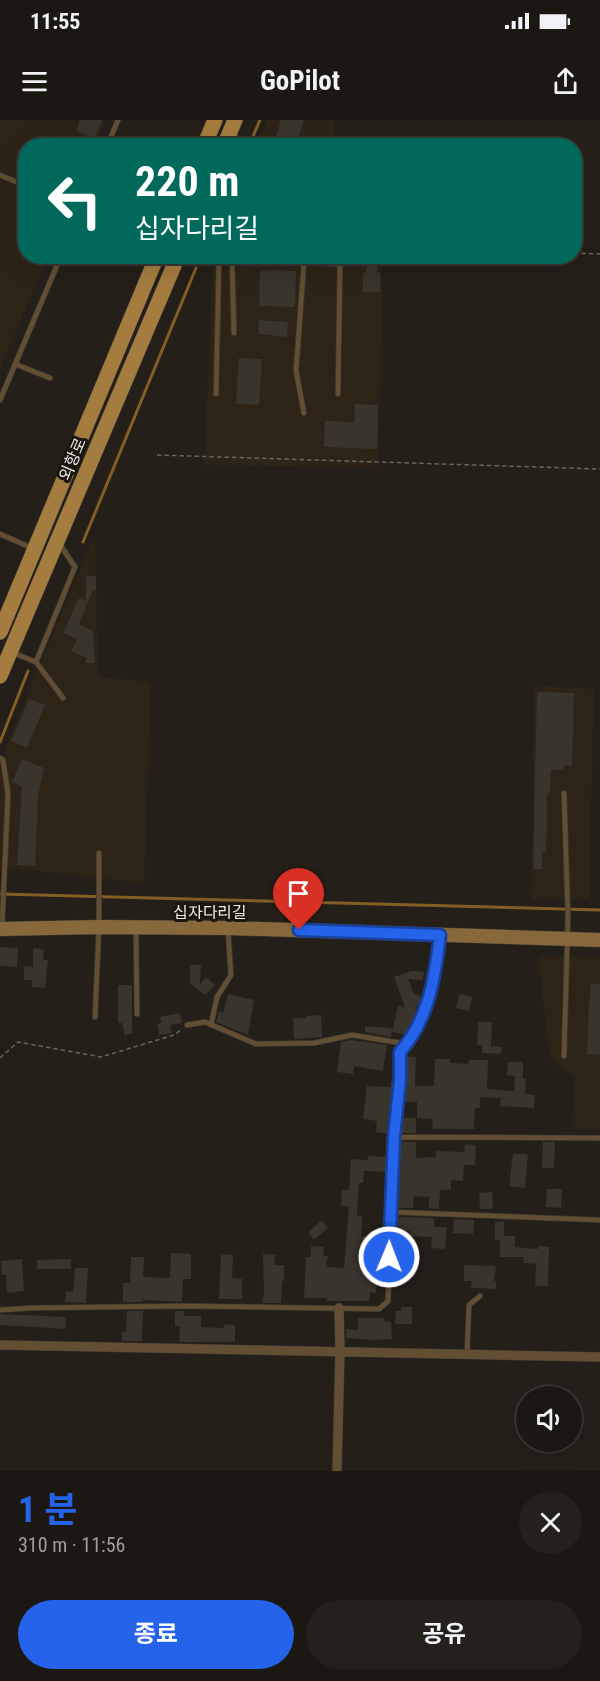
<!DOCTYPE html>
<html lang="ko">
<meta charset="utf-8">
<style>
body{margin:0;font-family:"Roboto Condensed","Noto Sans KR",sans-serif;background:#24201b;color:#f1f3f6;height:100vh;display:flex;flex-direction:column;font-size:22px;white-space:nowrap}
*{box-sizing:border-box;margin:0}
p{font-size:20px;color:#a09f9f}
.icon{flex:none;width:33px;height:33px;fill:none;stroke:currentColor;stroke-width:2;stroke-linecap:round;stroke-linejoin:round}
.map{position:relative;height:1351px;overflow:hidden}
.details{display:flex;flex-direction:column;background:#1b1712;flex:1}
.details>*{flex:none}
.hud{position:absolute;left:18px;top:18px;width:564px;height:126px;border-radius:24px;box-shadow:0 6px 24px #0002,0 0 0 2px #393632;background:#00695c;color:#fff;overflow:hidden}
.tools{position:absolute;left:516px;top:1266px;display:grid;gap:12px}
.tools a{display:grid;place-items:center;width:66px;height:66px;border-radius:50%;background:#1b1712;box-shadow:0 6px 24px #0002,0 0 0 2px #393632;font-size:30px}
.pin{position:absolute;display:grid;place-items:center;width:51px;height:51px;color:#fff;margin:-62px -26px;border-radius:50% 50% 50% 0;rotate:-45deg;box-shadow:0 0 6px #0007}
.pin .icon{rotate:45deg}
.me{position:absolute;width:66px;margin:-33px;rotate:1deg;stroke-linejoin:round;filter:drop-shadow(0 0 4px #0008)}
.turn{display:flex;align-items:center;gap:21px;height:126px;padding:0 18px;font-size:27px}
.turn .icon{width:78px;height:78px;stroke-width:2.5}
.turn b{display:block;font-size:42px;line-height:51px}
.round{display:grid;place-items:center;flex:none;width:63px;height:63px;border-radius:32px;background:#24201b}
.summary{display:flex;align-items:center;justify-content:space-between;height:102px;padding:0 18px}
h1{font-size:36px;font-weight:700;line-height:45px;color:#2563eb}
.button{display:flex;gap:12px;margin-top:auto;padding:12px 18px}
.button a{flex:1;height:69px;border-radius:36px;background:#2563eb;color:#fff;font-size:24px;font-weight:700;line-height:69px;text-align:center}
.button a+a{background:#24201b;color:#f1f3f6}
.status{display:flex;justify-content:space-between;align-items:center;height:42px;padding:0 30px;background:#1b1712;direction:ltr}
.status svg{height:16px;fill:currentColor}
header{display:flex;justify-content:space-between;align-items:center;height:78px;padding:0 18px;background:#1b1712;font-size:27px;font-weight:700}
.map>svg:first-child{display:block}
.built{fill:#2d2417}
.lines{fill:none;stroke-linecap:round;stroke-linejoin:round}
.stream{stroke:#835f26;stroke-width:3}
.building{fill:#39342c}
.lane-casing{stroke:#403c35;stroke-width:6}
.street-casing{stroke:#403c35;stroke-width:10}
.secondary-casing{stroke:#403c35;stroke-width:15}
.primary-casing{stroke:#403c35;stroke-width:16}
.path{stroke:#69655f;stroke-width:1.5;stroke-dasharray:4.5 3;stroke-linecap:butt}
.lane{stroke:#624e33;stroke-width:4.5}
.street{stroke:#624e33;stroke-width:9}
.secondary{stroke:#87683b;stroke-width:14}
.primary{stroke:#a47c3f;stroke-width:15}
.route-casing{stroke:#184099;stroke-width:15}
.route{stroke:#2563eb;stroke-width:10}
.labels{text-anchor:middle;stroke-width:6;stroke-linejoin:round;paint-order:stroke}
.street-label{font-size:16px;fill:#efece7;stroke:#1b160f}
</style>
<div class="status"><b>11:55</b><svg viewBox="0 0 49 12"><path d="M0 12V9h3v3zM5 12V6h3v6zM10 12V3h3v9zM15 12V0h3v12zM26 1h20v11H26zM47 4h2v5h-2z"/></svg></div>
<header><svg class="icon" aria-label="menu" viewBox="0 0 24 24"><path d="M4 6h16M4 12h16M4 18h16"/></svg>GoPilot<svg class="icon" aria-label="share" viewBox="0 0 24 24"><path d="M12 15V3M7 8l5-5 5 5M5 13v7h14v-7"/></svg></header>
<div class="map">
<svg width="600" height="1351" viewBox="0 0 600 1351">
<rect width="100%" height="100%" fill="#241f18"/>
<path class="built" d="M0,0H106L95,25L26,26V136L48,137L0,249Z
M268,0H335L334,25L258,26Z
M357,137H383L378,348L204,345L213,150Z
M95,416L98,557L151,562L144,763L0,747V643L35,556Z
M534,565L594,569L589,779H532Z
M538,836L600,837V1010L572,1008L575,958L550,937Z"/>
<g class="lines">
<path class="stream" d="M249,26L260,0
M83,422L196,148
M0,622L28,551
M0,774L600,790"/>
</g>
<path class="building" d="M80,0H102L95,18L97,20L95,26H81L86,15L76,11Z
M281,0H304L298,19L313,24V26H273Z
M368,136H378L377,153H380V172H363V153H366Z
M275,150L296,151L295,187L259,186L260,151Z
M259,200L288,202L287,217L258,214Z
M239,238L262,239L259,285L236,284Z
M355,284L378,285L377,329L324,327L325,301L354,302Z
M86,456H96V470H93L79,504L93,511L95,543H85L87,538L71,531L77,519L63,513L79,478L86,481Z
M537,572L574,573L572,646L564,645V650H551L550,673H547L546,732H542V749H533Z
M29,579L45,585L27,628L11,621Z
M22,639L44,648L38,676L35,746L17,745L22,666L12,662Z
M0,827L18,828L17,847L0,846Z
M33,828L44,829L43,840H48L45,868L32,867V860H24V846L33,847Z
M190,845H201L200,864L206,857L215,865L205,875L190,864Z
M412,851L424,852L423,860L408,859L414,874L421,876L419,885H417L413,905L407,915L392,912L398,886L405,888L394,857Z
M591,864H600V935L587,934L589,884Z
M118,865H132V913L125,916L122,903H118Z
M228,874L254,880L248,915L216,902L219,891L223,893Z
M459,874L472,877L469,891L456,888Z
M180,893L182,903L170,905L172,913L159,915L157,904L161,903L160,897Z
M321,895L322,917L294,919L293,898H307V896Z
M478,902H492L491,926L502,927L501,934L482,933V925H477Z
M365,906L392,908L391,917L365,912Z
M351,920L387,925L383,951L354,946L353,954L337,952L341,922Z
M405,936L416,937L415,966H434L435,939H450V943L468,944L469,940H488L487,969L514,971L515,956L507,955L508,942H523V959H526L525,974L535,975L534,988L500,986L501,978L480,977V988H475L474,1009H432L433,999L417,998V982H402L404,960Z
M391,961H395L390,1014L376,1012L377,1001L363,999L367,966L391,967Z
M401,998H416V1013H399Z
M399,1022H416V1038L436,1037V1031L464,1032L465,1024L476,1025L475,1045H464L463,1061L451,1060V1070H440L439,1089L429,1088V1077L414,1076L413,1088H396V1072H399V1053H397Z
M543,1022H555L554,1048H542Z
M513,1034H528L525,1068L509,1066Z
M368,1036L389,1037L388,1052L364,1051L363,1063H359L357,1096H362L361,1116L373,1117V1143H385L384,1151H376V1173L370,1172L369,1181H327L326,1178H304L306,1137H311V1126L324,1127L323,1136H328L326,1147L344,1148L349,1087L341,1086L342,1070H349L351,1039L368,1040Z
M547,1069H562L561,1088L546,1087Z
M492,1072L493,1089H480L479,1073Z
M396,1097L434,1098V1107H447L445,1129L431,1128L432,1117L410,1116V1111H395Z
M454,1099L474,1100L473,1114L453,1113Z
M322,1100L328,1108L314,1120L308,1112Z
M504,1101V1116H515V1127L538,1129V1126L549,1127L548,1166H535L536,1144L523,1143L524,1137H500V1120H495V1102Z
M171,1133L191,1134V1159H183L182,1182L143,1180V1182H123V1163H130L131,1137H144L143,1157L170,1158Z
M221,1134L233,1135L232,1158L242,1159V1179H219Z
M263,1134L275,1135L274,1145H284V1161H282L281,1183H262L264,1173Z
M22,1139L24,1171L7,1173L6,1155H2L1,1141Z
M71,1139V1149H37V1140Z
M404,1139L415,1140L414,1157L399,1156L400,1145L404,1144Z
M464,1145L496,1146L494,1161H496V1169L471,1168L472,1161H464Z
M75,1148H88L86,1183L65,1182L66,1171L73,1172Z
M401,1187H412V1204H395L396,1191H401Z
M127,1191H143L142,1221H122V1212H126Z
M175,1191H184V1196H201V1207L224,1208V1204L235,1205V1222H179L180,1206H175Z
M0,1194L66,1197L65,1209L0,1205Z
M358,1198H384V1201L391,1202L392,1219L374,1220L346,1218V1209L358,1210Z"/>
<g class="lines">
<defs>
<path id="lane" d="M232,13L245,26
M107,26L118,0
M0,55L26,66
M210,136L225,140L340,144L338,274
M232,141L234,213
M304,143L296,251L304,293
M15,244L50,258
M216,274L219,139
M0,280L61,136
M0,414L32,428
M13,533L36,542L63,578
M36,542L75,447L59,423
M0,638L3,640L8,674L2,806
M136,808L137,894
M95,897L99,807V733
M187,905L205,902L256,924L314,923L352,915L407,924
M211,905L217,877L231,855L228,810
M564,936L568,797L564,673
M394,1017L600,1018
M390,1092L600,1100
M0,1190L30,1188L185,1186L379,1189L388,1181L394,1017L400,960V932C428,900 435,858 440,817
M467,1234L469,1185L480,1176"/>
<path id="street" d="M0,1225L600,1237
M337,1351L340,1231L339,1188"/>
<path id="secondary" d="M0,809L99,807L228,808L600,820"/>
<path id="primary" d="M204,26L215,0
M224,26L235,0
M0,512L157,136
M0,556L178,136"/>
</defs>
<use href="#lane" class="lane-casing"/>
<use href="#street" class="street-casing"/>
<use href="#secondary" class="secondary-casing"/>
<use href="#primary" class="primary-casing"/>
<path class="path" d="M574,133L600,134
M157,335L600,349
M0,938L18,922L101,937L174,915L182,909"/>
<use href="#lane" class="lane"/>
<use href="#street" class="street"/>
<use href="#secondary" class="secondary"/>
<use href="#primary" class="primary"/>
</g>
<g class="lines">
<defs>
<path id="route" d="M299,810L440,815C435,857 429,899 400,932V960L394,1017L389,1137"/>
</defs>
<use href="#route" class="route-casing"/>
<use href="#route" class="route"/>
</g>
<g class="labels">
<g class="street-label">
<text transform="translate(72 339) rotate(-67)" y="6">외항로</text>
<text x="210" y="798">십자다리길</text>
</g>
</g>
</svg>
<div class="tools">
<a><svg class="icon" aria-label="sound" viewBox="0 0 24 24"><path d="M4 9h4l5-4v14l-5-4H4zM17 9q2 3 0 6"/></svg></a>
</div>
<div class="pin" style="left:299px;top:810px;background:#d93025"><svg class="icon" aria-label="arrive" viewBox="0 0 24 24"><path d="M6 21V4h12l-3 4 3 4H6"/></svg></div>
<svg class="me" style="left:389px;top:1137px" viewBox="-20 -20 40 40"><circle r="17" fill="#2563eb" stroke="#fff" stroke-width="3"/><path d="M0-11L8 9 0 5-8 9z" fill="#fff"/></svg>
<div class="hud">
<div class="turn"><svg class="icon" aria-label="left" viewBox="0 0 24 24"><path d="M17 20v-9H6M10 6l-5 5 5 5"/></svg><div><b>220 m</b>십자다리길</div></div>
</div>
</div>
<section class="details">
<div class="summary"><div><h1>1 분</h1><p>310 m · 11:56</p></div><a class="round"><svg class="icon" aria-label="close" viewBox="0 0 24 24"><path d="M6 6l12 12M18 6L6 18"/></svg></a></div>
<div class="button"><a>종료</a><a>공유</a></div>
</section>
